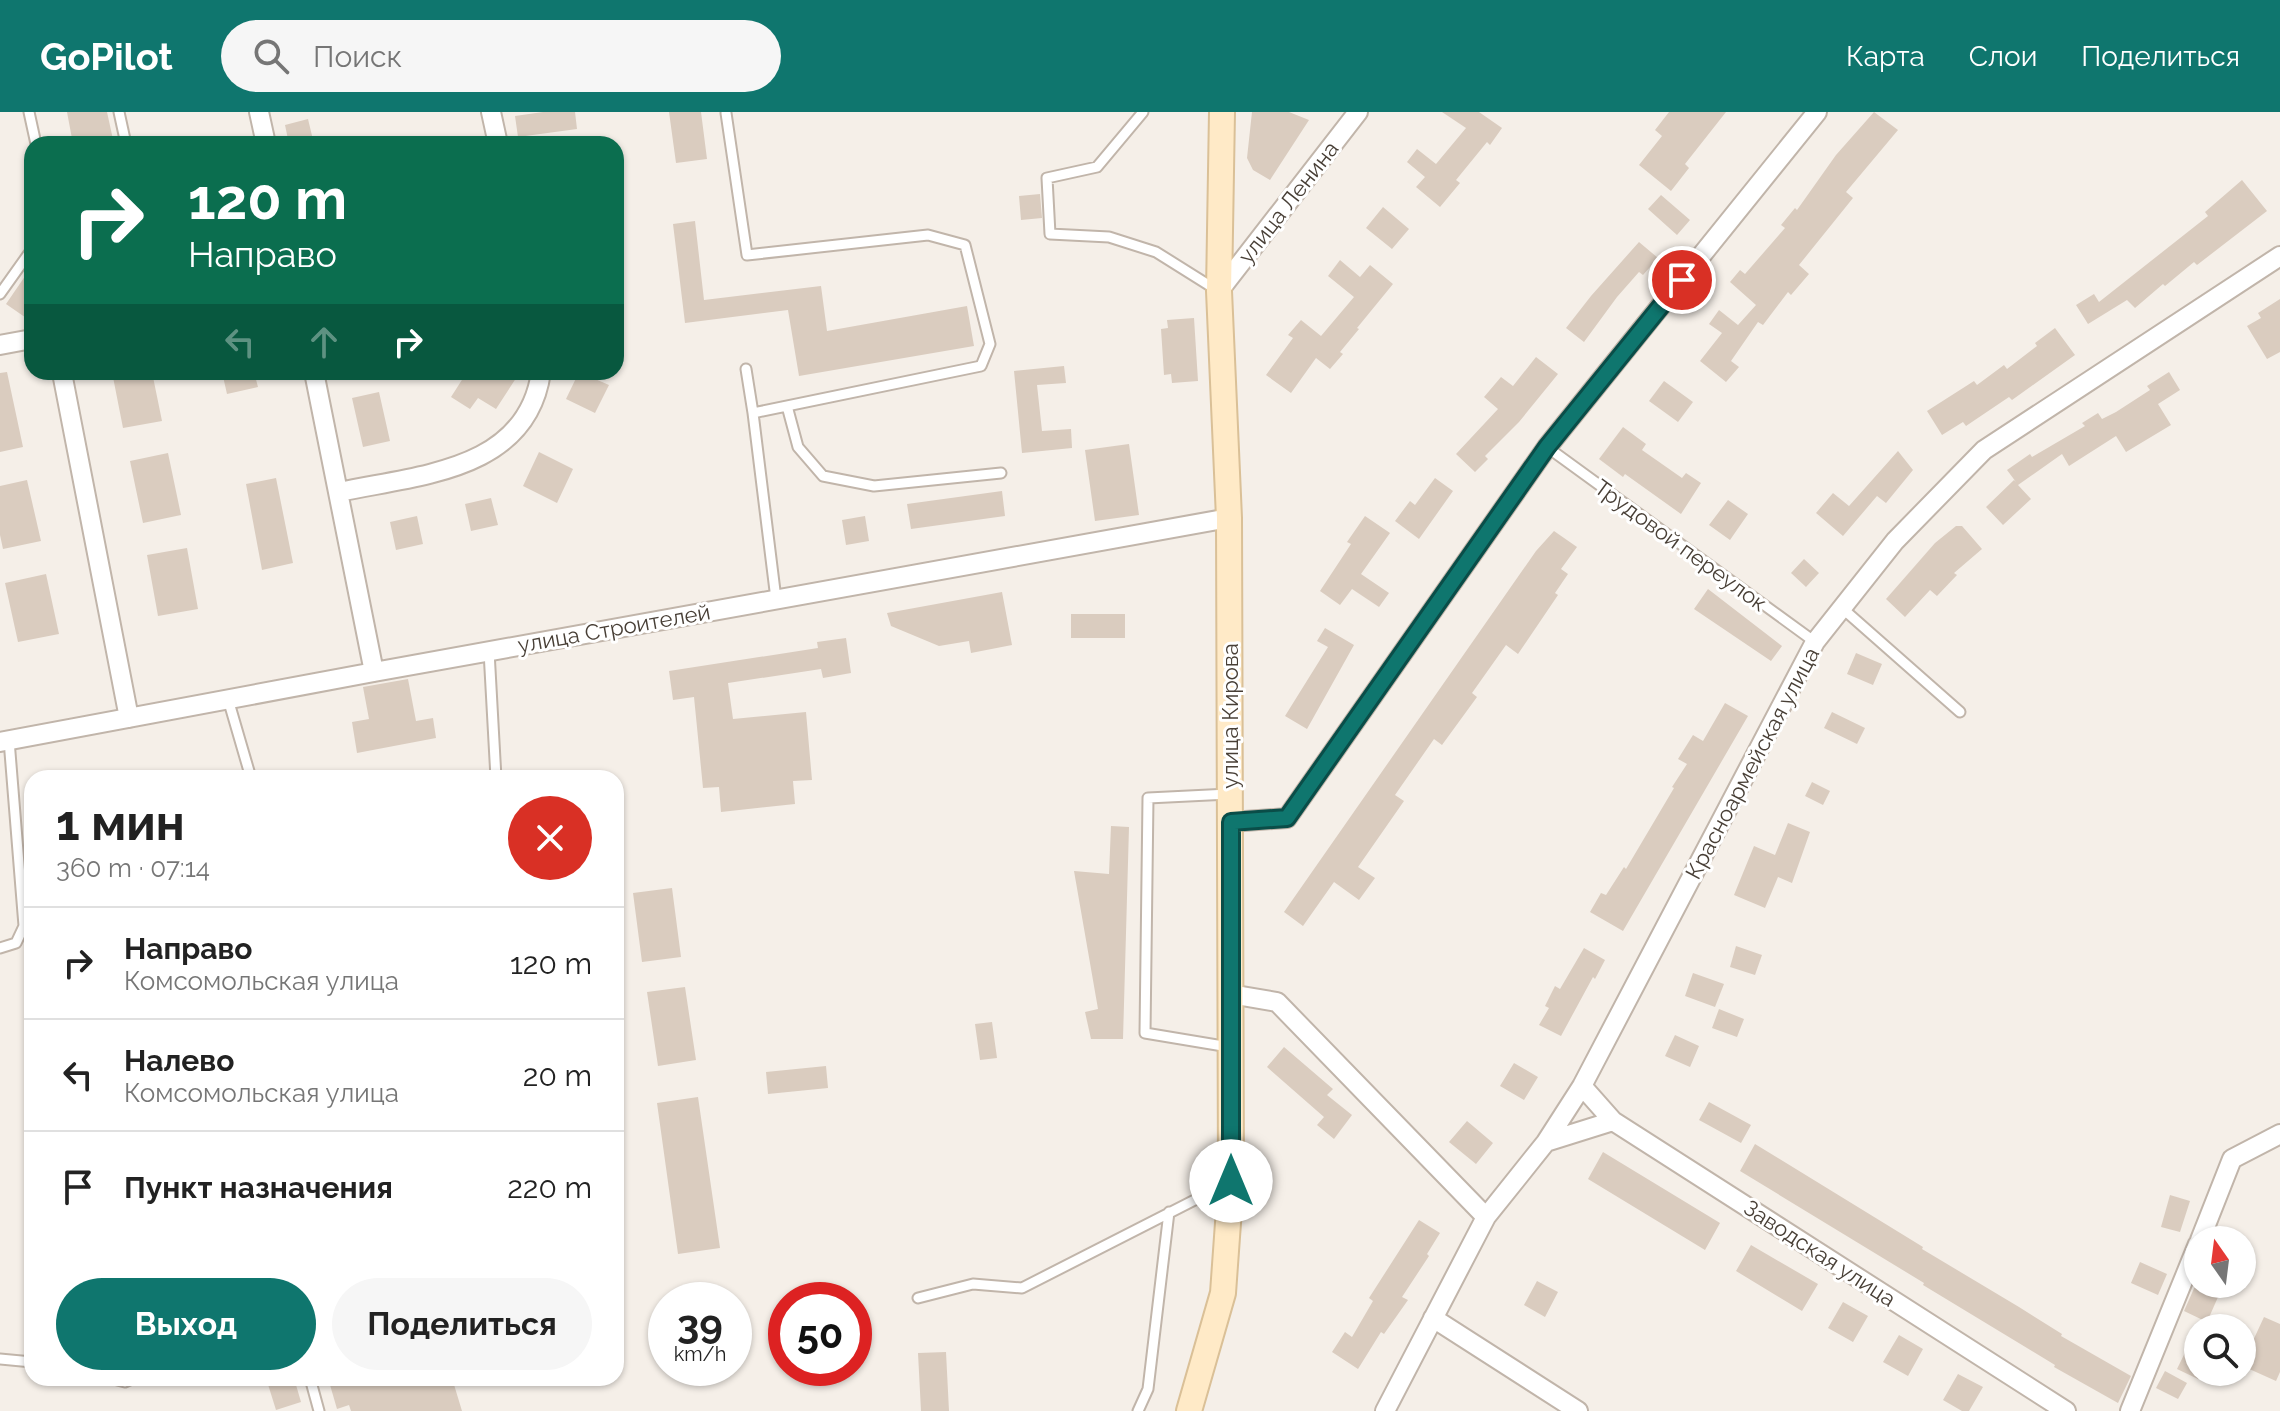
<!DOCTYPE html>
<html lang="ru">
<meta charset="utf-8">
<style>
body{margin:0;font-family:Raleway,sans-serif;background:#f6f6f6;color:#222;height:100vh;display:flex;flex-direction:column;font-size:30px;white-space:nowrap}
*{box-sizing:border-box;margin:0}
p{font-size:26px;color:#767676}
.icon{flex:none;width:44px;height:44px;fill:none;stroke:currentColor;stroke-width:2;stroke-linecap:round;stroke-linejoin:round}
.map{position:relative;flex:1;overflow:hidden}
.details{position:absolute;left:24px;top:658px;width:600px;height:616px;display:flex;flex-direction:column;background:#fff;border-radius:24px;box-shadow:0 2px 6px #0004}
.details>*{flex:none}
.banner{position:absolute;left:24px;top:24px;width:600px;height:244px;border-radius:24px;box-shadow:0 2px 6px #0004;background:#0b6e4f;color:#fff;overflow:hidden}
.needle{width:52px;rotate:346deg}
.tools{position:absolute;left:2184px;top:1114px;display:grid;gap:16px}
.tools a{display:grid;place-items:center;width:72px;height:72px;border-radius:50%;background:#fff;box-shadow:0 2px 6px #0004;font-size:40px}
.speed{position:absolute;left:648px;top:1170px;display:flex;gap:16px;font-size:40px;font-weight:700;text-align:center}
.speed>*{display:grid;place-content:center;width:104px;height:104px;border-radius:50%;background:#fff;box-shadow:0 2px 6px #0004;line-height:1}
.speed small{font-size:20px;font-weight:400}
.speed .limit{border:12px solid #d22;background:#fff;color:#111}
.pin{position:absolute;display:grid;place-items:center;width:68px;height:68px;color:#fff;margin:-34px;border:4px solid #fff;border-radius:50%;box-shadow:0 2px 8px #0007}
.me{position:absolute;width:88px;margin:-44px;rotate:0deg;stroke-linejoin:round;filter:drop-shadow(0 0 6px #0008)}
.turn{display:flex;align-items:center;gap:28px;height:168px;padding:0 32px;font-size:36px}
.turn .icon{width:104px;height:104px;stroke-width:2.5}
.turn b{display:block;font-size:56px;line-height:68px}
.lanes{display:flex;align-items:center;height:76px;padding:0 32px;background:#0003;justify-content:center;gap:40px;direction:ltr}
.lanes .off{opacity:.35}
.round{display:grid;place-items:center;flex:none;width:84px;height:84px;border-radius:42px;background:#f6f6f6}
.headline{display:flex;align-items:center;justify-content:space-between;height:136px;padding:0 32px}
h1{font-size:48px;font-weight:700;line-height:60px}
.cta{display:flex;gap:16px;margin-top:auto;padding:16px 32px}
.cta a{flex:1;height:92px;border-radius:48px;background:#0f766e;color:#fff;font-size:32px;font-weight:700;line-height:92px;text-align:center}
.cta a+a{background:#f6f6f6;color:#222}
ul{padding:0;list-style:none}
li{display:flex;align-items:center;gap:24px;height:112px;padding:0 32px;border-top:2px solid #e0e0e0}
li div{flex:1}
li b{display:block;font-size:30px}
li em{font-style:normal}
header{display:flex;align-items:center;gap:48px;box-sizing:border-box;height:112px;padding:0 40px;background:#0f766e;color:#fff}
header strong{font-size:38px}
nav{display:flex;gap:44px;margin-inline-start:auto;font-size:28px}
.search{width:560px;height:72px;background:#f6f6f6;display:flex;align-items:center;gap:20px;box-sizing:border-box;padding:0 28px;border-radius:44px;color:#767676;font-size:30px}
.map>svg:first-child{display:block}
.building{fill:#daccbf}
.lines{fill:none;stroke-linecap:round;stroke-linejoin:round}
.service-casing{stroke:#c1b5aa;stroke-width:13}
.minor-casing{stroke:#c1b5aa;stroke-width:22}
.secondary-casing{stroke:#dac097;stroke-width:28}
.service{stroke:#fff;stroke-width:9}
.minor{stroke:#fff;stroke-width:18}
.secondary{stroke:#ffeac7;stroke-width:24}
.route-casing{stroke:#0a4d48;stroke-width:20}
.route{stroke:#0f766e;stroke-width:14}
.labels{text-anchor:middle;stroke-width:6;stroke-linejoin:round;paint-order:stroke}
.street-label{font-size:22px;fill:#483f36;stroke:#fff}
</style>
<header>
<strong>GoPilot</strong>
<div class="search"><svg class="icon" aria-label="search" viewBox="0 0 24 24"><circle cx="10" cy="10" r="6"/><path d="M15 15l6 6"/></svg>Поиск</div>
<nav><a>Карта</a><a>Слои</a><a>Поделиться</a></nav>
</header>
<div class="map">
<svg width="2280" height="1299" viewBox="0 0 2280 1299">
<rect width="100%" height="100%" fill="#f5efe8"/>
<path class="building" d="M67,0H107L114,32H73Z
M543,0H575L577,17L518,25L515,4Z
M669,0H701L707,47L676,51Z
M1252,0H1289L1309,8L1270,68L1253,58L1247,46Z
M1442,0H1479L1502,16L1490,33L1487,30L1456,68L1460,71L1440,95L1416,75L1425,65L1407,50L1417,37L1436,52L1466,16Z
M1669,0H1726L1685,52L1689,56L1671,79L1639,53L1662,24L1655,18Z
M1874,0L1898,18L1846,80L1853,86L1799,153L1809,162L1791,183L1788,180L1763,213L1758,210L1731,249L1739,255L1726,270L1700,249L1722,221L1709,212L1719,198L1738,213L1756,193L1730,170L1740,158L1745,162L1785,116L1781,113L1795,96L1797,98L1836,43Z
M308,7L314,32H289L285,13Z
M2242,68L2267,99L2197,153L2194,150L2165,174L2163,172L2135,196L2127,188L2088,212L2076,193L2094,182L2099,190L2208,104L2205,100Z
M1040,82L1042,106L1021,108L1019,84Z
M1661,83L1690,108L1677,123L1648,97Z
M1383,95L1409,117L1392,137L1366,116Z
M695,109L704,188L821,174L827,219L967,194L974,234L799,264L788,198L685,211L673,112Z
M1639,130L1658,146L1643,163L1639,160L1617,185L1584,230L1566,216L1591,184Z
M1340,148L1360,165L1370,153L1393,172L1357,216L1359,217L1340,240L1343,242L1330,257L1316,246L1291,281L1266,263L1293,226L1288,223L1301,208L1321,224L1354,185L1328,164Z
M32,154V210L6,192Z
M2280,187V240L2267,247L2247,214L2261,206L2258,201Z
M1194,206L1198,269L1172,271L1171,262L1164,263L1161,217L1168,216L1167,208Z
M2055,216L2075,243L2012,288L2009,285L1966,314L1963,310L1942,323L1927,299L1974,269L1977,273L2004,253L2007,257L2037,234L2035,231Z
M1536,245L1558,262L1519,310L1485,344L1488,347L1475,360L1456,342L1498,297L1484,285L1501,265L1513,274Z
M1064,254L1066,271L1037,273L1042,319L1071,317L1072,336L1022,341L1014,259Z
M7,260L23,335L0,340V261Z
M112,260H152L162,309L123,316Z
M222,260H254L258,275L227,282Z
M467,260H520L496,297L478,286L470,297L451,285Z
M579,260L609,273L595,301L566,287Z
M2169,260L2180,278L2158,292L2171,313L2126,340L2116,324L2069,354L2062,342L2018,373L2031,387L2003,413L1986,395L2014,368L2016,370L2007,358L2030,342L2032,345L2085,314L2082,311L2098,301L2102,307L2116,300L2150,278L2147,274Z
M1664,269L1693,290L1678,310L1649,289Z
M379,280L390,329L363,335L352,286Z
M1623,315L1646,332L1642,338L1682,366L1686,361L1701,371L1681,402L1625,362L1623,365L1599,347Z
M1129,332L1139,403L1095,409L1085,338Z
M1898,339L1913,358L1886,391L1877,384L1843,424L1816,401L1833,381L1849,394Z
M539,340L573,357L557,391L523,374Z
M168,341L181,403L143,411L130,349Z
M276,366L293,451L262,458L246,372Z
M1435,366L1453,379L1419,427L1395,409L1410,389L1415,393Z
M27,368L41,429L3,437L0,423V374Z
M1002,379L1005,404L911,417L907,392Z
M491,386L498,413L471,419L465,392Z
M1728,388L1748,402L1730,428L1709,413Z
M417,404L423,432L396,438L390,410Z
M865,404L869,429L846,433L842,408Z
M1365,404L1390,421L1361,462L1389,481L1379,495L1352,477L1340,493L1320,479L1351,432L1347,430Z
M1956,414H1962L1982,437L1954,461L1957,463L1937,484L1930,478L1905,505L1886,487L1935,431Z
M1554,419L1577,435L1561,457L1568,462L1555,481L1558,483L1518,542L1506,533L1472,581L1477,585L1442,633L1434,627L1395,683L1404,689L1358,755L1375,766L1359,788L1334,770L1303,814L1284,800L1536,439Z
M187,436L198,497L158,504L147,443Z
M1804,447L1819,461L1806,475L1791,461Z
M46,462L59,522L18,530L5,471Z
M1708,477L1782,534L1771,549L1694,497Z
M1002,480L1012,533L971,541L969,529L939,534L891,514L887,501Z
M1071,502H1125V526H1071Z
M1325,516L1354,533L1307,617L1285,604L1328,535L1317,529Z
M846,526L851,561L823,566L821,557L728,571L733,607L806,600L812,668L793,669L795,692L721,700L719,675L703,676L694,585L673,588L669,559L818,536L817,530Z
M1856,541L1882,552L1873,573L1847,562Z
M408,567L416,609L433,606L436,626L357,641L352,610L369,607L363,575Z
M1725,591L1748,604L1623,819L1590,800L1601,781L1606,783L1624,755L1626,757L1674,676L1672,675L1687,652L1678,647L1693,623L1703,629Z
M1832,600L1865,616L1857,632L1824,616Z
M1812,670L1830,679L1823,693L1805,684Z
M1788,711L1810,720L1792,771L1778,765L1765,796L1734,783L1754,734L1775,743Z
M1111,714L1129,715L1123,927H1091L1085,900L1098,897L1074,759L1109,762Z
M672,776L681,845L642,850L633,781Z
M1736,834L1762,843L1755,863L1730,855Z
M1584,836L1605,848L1595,867L1593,865L1561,924L1539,913L1549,896L1545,894L1555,874L1560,877Z
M1693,861L1724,872L1715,895L1685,884Z
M685,875L696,948L658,954L647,880Z
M1719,897L1744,907L1737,925L1712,916Z
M992,910L997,946L980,948L975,912Z
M1675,923L1699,934L1690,955L1665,944Z
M1284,935L1333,977L1327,983L1352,1003L1334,1027L1317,1013L1324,1005L1267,955Z
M1514,951L1538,965L1524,988L1500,974Z
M826,954L828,976L768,982L766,960Z
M698,985L720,1136L678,1142L657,991Z
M1709,990L1751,1013L1741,1031L1699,1008Z
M1467,1009L1493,1031L1476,1052L1449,1030Z
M1755,1032L1923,1135L1922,1137L2019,1195L2062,1222L2061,1224L2131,1264L2118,1291L2054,1255L2055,1253L1923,1173L1924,1171L1740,1059Z
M1603,1040L1720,1111L1705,1138L1588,1067Z
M2170,1083L2190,1089L2180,1120L2161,1115Z
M1419,1108L1440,1121L1427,1142L1429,1144L1402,1185L1408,1188L1384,1222L1381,1220L1358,1257L1332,1240L1345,1220L1352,1225L1373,1189L1369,1186Z
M1751,1133L1818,1172L1802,1199L1736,1159Z
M2140,1150L2167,1162L2158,1183L2131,1171Z
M1537,1169L1558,1180L1545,1205L1524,1193Z
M2196,1172H2213L2222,1176L2207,1210L2184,1199Z
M1843,1190L1868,1204L1853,1230L1828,1216Z
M2264,1205L2280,1212V1260L2276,1269L2247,1256L2256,1235L2251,1233Z
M2198,1214V1267L2177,1257Z
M1899,1223L1923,1237L1908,1264L1883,1250Z
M946,1240L949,1299H921L918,1241Z
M2165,1259L2187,1271L2178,1287L2156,1276Z
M1958,1262L1983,1275L1969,1299H1962L1943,1288Z
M266,1266H294L301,1290L276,1298Z
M328,1266H452L462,1299H351L349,1293L337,1297Z"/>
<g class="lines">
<defs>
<path id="service" d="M29,0L36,32
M119,0L126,32
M1143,0L1097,55L1047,66L1050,122L1109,125L1156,140L1215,177
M726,1L747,143L928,123L965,133L990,232L981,254L753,301L746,257
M0,182L32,137
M787,294L798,335L823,364L874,374L1001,361
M753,301L776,487
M1547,335L1815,530
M1842,496L1960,600
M489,539L496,666
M228,587L251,666
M1229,682L1148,686L1145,921L1229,935
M0,836L16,831L24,814L9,628
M918,1186L973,1172L1022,1176L1228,1071
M0,1247L32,1250
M110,1266L125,1270L134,1266
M310,1266L319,1299
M1138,1299L1148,1277L1169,1100"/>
<path id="minor" d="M259,0L266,32
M491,0L498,32
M1219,179L1358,0
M0,233L32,227
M314,260L374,560
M63,266L129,606
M339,380C417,363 527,360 541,260
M0,630L374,560L1229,406
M1231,710L1287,706L1547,335L1817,0
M1230,882L1277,890L1486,1105
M1582,974L1613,1009L2066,1299
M1546,1030L1613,1009
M2200,1128L2232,1047L2280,1022
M1433,1206L1578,1299
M1385,1299L1486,1105L1546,1030L1582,974L1815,530L1895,429L1984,338L2280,144
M2130,1299L2198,1132"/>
<path id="secondary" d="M1189,1299L1223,1181L1231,1069L1229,406L1219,179L1222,0"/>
</defs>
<use href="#service" class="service-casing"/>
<use href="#minor" class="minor-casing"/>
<use href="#secondary" class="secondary-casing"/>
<use href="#service" class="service"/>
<use href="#minor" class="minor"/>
<use href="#secondary" class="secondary"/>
</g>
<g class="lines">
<defs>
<path id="route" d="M1231,1069V710L1287,706L1547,335L1682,168"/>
</defs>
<use href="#route" class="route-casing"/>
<use href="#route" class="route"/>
</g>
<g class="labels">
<g class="street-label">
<text transform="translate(1288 90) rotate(-52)" y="8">улица Ленина</text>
<text transform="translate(1681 433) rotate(36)" y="8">Трудовой переулок</text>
<text transform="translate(614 516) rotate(-10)" y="8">улица Строителей</text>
<text transform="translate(1230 604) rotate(-90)" y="8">улица Кирова</text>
<text transform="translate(1752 651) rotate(-62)" y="8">Красноармейская улица</text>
<text transform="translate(1820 1141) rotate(33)" y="8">Заводская улица</text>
</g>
</g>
</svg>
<div class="tools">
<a><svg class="needle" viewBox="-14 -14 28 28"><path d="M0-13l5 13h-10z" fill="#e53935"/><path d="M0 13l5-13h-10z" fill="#767676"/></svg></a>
<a><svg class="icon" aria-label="search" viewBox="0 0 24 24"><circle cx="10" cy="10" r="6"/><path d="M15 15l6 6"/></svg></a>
</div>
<div class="speed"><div>39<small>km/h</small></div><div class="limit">50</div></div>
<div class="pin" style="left:1682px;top:168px;background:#d93025"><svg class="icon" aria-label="arrive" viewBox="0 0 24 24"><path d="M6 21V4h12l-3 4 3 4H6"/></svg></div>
<svg class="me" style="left:1231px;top:1069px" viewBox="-20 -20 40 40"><circle r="19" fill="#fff"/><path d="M0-13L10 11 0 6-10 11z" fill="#0f766e"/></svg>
<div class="banner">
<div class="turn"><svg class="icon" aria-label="right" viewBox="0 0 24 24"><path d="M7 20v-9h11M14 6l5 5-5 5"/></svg><div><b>120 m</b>Направо</div></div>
<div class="lanes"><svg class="icon off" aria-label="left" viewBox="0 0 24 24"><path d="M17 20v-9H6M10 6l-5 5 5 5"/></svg><svg class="icon off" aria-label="ahead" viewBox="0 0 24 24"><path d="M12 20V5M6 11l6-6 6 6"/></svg><svg class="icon" aria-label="right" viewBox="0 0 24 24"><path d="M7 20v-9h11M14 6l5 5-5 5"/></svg></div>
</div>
<section class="details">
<div class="headline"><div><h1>1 мин</h1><p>360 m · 07:14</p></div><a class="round" style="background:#d93025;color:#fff"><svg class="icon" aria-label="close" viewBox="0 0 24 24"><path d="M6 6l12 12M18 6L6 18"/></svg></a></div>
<ul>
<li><svg class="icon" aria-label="right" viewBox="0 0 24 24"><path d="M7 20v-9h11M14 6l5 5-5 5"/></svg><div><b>Направо</b><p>Комсомольская улица</p></div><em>120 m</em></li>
<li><svg class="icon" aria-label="left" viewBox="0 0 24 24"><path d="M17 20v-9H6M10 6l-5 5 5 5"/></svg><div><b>Налево</b><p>Комсомольская улица</p></div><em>20 m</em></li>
<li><svg class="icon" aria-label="arrive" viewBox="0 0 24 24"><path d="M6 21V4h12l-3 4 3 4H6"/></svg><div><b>Пункт назначения</b></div><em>220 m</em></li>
</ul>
<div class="cta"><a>Выход</a><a>Поделиться</a></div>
</section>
</div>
